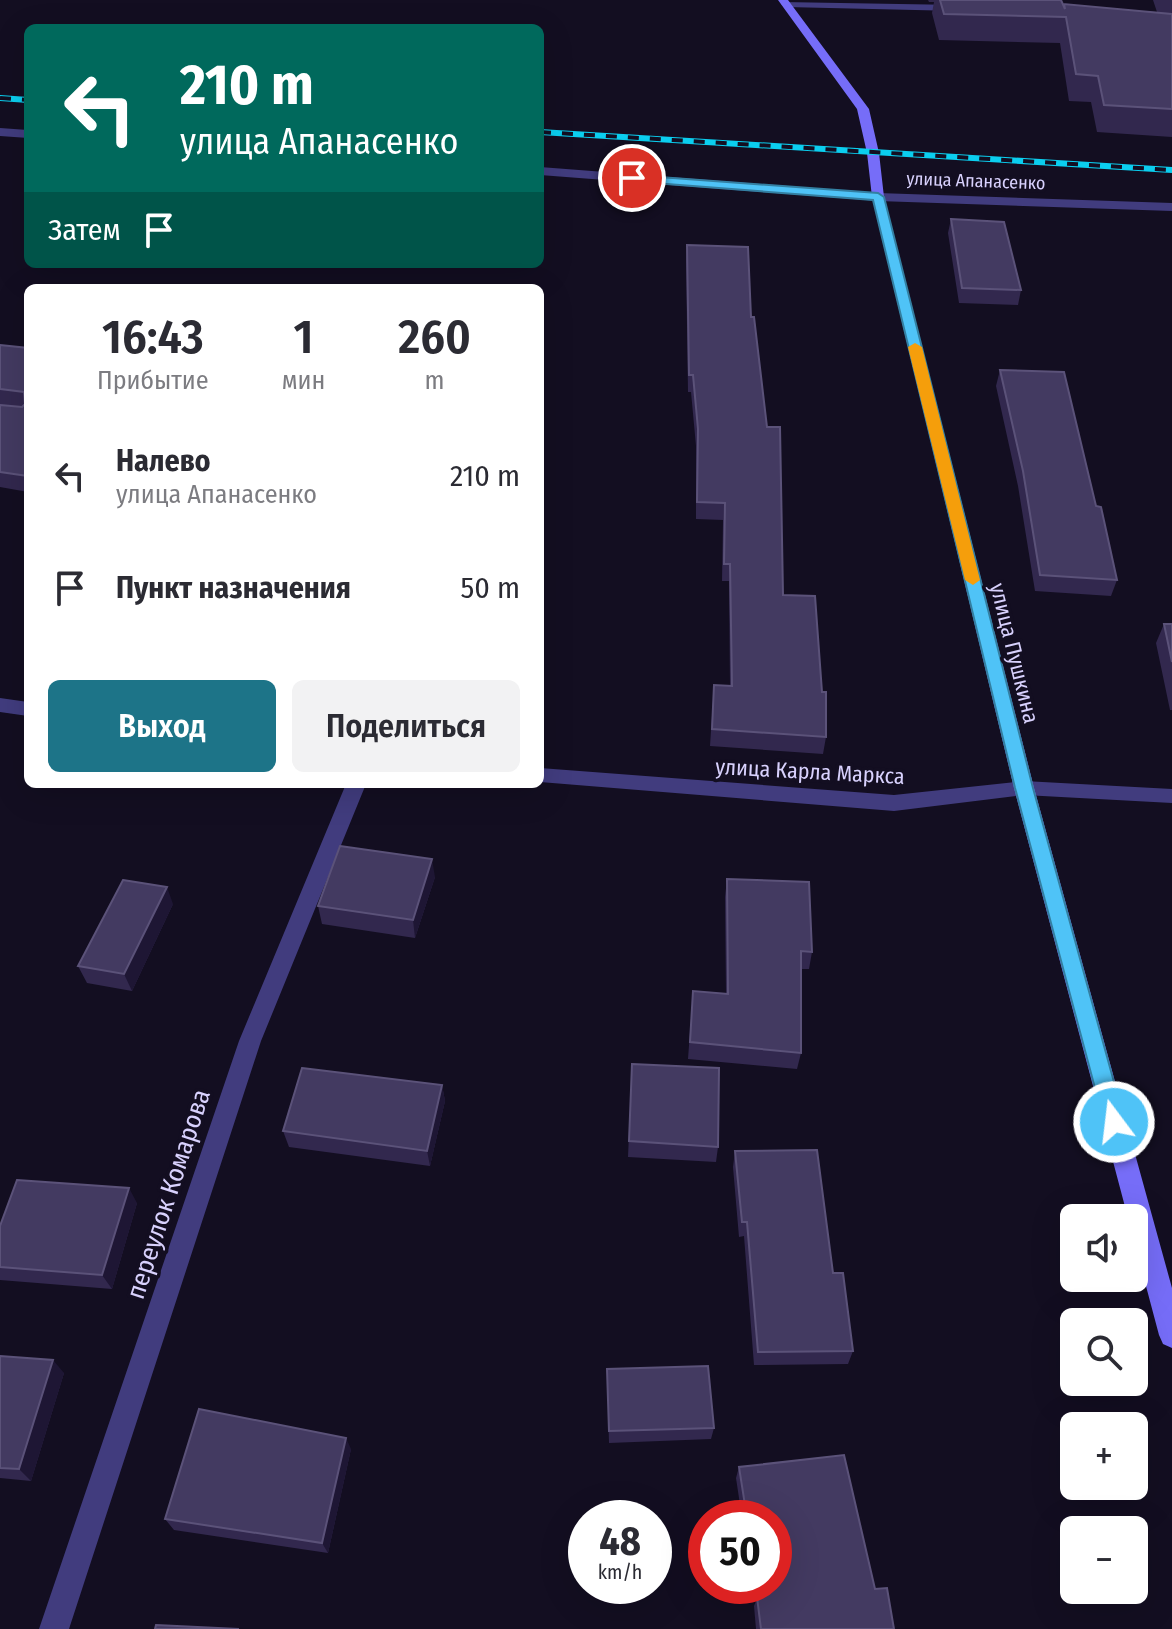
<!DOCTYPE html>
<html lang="ru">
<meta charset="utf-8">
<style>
body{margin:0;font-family:"Fira Sans Condensed",sans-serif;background:#f2f2f3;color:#2b2b33;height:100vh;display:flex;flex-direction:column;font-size:30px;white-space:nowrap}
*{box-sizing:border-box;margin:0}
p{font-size:26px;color:#7c7c81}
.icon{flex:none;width:44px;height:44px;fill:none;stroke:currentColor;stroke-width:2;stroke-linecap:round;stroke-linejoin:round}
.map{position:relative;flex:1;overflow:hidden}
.details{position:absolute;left:24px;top:284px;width:520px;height:504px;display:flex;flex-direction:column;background:#fff;border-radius:12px;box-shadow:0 8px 32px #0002}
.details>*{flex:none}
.banner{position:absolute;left:24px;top:24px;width:520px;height:244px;border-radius:12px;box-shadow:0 8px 32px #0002;background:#00695c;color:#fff;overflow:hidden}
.tools{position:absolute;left:1060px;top:1204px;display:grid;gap:16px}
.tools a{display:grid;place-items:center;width:88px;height:88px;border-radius:12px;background:#fff;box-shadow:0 8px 32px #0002;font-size:40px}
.speed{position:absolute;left:568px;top:1500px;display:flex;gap:16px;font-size:40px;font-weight:700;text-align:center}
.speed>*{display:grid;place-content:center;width:104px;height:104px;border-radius:50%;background:#fff;box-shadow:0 8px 32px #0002;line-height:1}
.speed small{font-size:20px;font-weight:400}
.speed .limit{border:12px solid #d22;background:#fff;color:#111}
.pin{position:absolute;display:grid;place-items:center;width:68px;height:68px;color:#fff;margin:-34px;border:4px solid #fff;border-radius:50%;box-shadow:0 2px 8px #0007}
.me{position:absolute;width:88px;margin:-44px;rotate:345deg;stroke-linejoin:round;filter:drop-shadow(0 0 6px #0008)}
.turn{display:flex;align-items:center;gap:28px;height:168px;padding:0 24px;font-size:36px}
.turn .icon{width:104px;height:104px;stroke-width:2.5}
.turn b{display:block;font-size:56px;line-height:68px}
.then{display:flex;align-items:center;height:76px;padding:0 24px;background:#0003;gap:16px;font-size:30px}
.eta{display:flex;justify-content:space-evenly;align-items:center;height:136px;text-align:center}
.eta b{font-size:48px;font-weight:600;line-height:56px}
.primary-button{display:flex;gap:16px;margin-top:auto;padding:16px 24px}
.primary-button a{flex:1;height:92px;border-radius:12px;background:#1d7488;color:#fff;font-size:32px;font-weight:600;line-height:92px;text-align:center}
.primary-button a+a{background:#f2f2f3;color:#2b2b33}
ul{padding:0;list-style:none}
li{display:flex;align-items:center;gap:24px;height:112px;padding:0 24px}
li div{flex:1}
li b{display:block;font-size:30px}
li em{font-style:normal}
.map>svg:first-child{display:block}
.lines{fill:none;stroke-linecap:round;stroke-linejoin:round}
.service{fill:#413c7e;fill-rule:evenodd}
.minor{fill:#413c7e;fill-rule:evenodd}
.tertiary{fill:#413c7e;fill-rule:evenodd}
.secondary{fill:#766df8;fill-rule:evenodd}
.rail-casing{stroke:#0bceef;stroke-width:6}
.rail{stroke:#130e21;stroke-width:4;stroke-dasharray:11;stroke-linecap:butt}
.wall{fill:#32284e}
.shaded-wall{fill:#1e1634}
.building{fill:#433a61;stroke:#5b5279;stroke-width:2}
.route{fill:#4fc3f7;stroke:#337fa1;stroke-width:2}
.slow{fill:#f59e0b}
.labels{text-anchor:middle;stroke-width:7;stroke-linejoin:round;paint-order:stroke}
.far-street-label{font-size:18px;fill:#d8d1fd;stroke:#130e21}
.street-label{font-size:22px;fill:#d8d1fd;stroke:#130e21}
.near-street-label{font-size:26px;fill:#d8d1fd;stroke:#130e21}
</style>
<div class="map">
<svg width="1172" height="1629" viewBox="0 0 1172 1629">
<rect width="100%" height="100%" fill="#130e21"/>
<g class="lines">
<path class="service" d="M782,2L958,5L963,8L958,11L786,7L781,4Z"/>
<path class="minor" d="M0,128L28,130V138L0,136Z
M540,167L878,193L1172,203V211L878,201L540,175Z
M346,784H366L261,1041L69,1629H39L239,1041Z"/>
<path class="tertiary" d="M0,698L28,702V716L0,712Z
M540,768L894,795L1024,781L1172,789V803L1024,795L894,811L540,782Z"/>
<path class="secondary" d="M778,0H788L869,109L879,153L884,197L1034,788L1172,1288V1348L1163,1344L1159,1335L1134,1241V1218H1128L1014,788L872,197L867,153L857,109Z"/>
<defs>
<path id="rail" d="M0,98L28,100
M540,132L1172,170"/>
</defs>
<use href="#rail" class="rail-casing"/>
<use href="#rail" class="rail"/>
</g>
<path class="wall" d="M928,0H1061L1064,6L1157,12L1153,0H1172V137L1097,132L1091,102L1069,101L1060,43L939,40L932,13L934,2H929Z
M951,219L1021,290L1018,305L959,303L948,233Z
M687,245L751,317L783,595L822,692L826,737L823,754L710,746L714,685L730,686L729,581H722L723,520L696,519V446L691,392H688L686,261Z
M0,345L28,348V492L0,487Z
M1000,370L1096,506L1117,580L1111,596L1035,591L1018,486L996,386Z
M1164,624H1172V710H1170L1156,643Z
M435,877L415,938L322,924L318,906Z
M727,879L812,952L809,969H801V1053L797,1069L688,1059L693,991L726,994L725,897Z
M173,904L132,991L87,983L78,966Z
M632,1064L718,1147L716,1162L628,1157Z
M442,1085L445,1101L430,1166L289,1147L283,1131Z
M735,1151L833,1273L853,1351L848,1364L754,1365L744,1236L739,1237L733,1167Z
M137,1203L112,1289L0,1280V1226Z
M0,1356L64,1373L31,1481L0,1478Z
M607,1369L714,1428L711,1439L609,1443Z
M351,1449L328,1553L174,1530L165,1519Z
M739,1467L875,1589L894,1629H756L754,1606L756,1601L753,1586H774V1518H742L736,1478Z"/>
<path class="shaded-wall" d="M432,859L435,877L415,938L413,920Z
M167,887L173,904L132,991L124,974Z
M442,1085L445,1101L430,1166L427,1151Z
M129,1188L137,1203L112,1289L102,1275Z
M53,1360L64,1373L31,1481L19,1469Z
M346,1438L351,1449L328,1553L322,1543Z"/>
<path class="building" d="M940,0H1061L1065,9L1064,4L1172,14V109L1104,105L1098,76L1076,74L1066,17L944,14Z
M951,219L1004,222L1021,290L962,288Z
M687,245L748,247L751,317H754L767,427H780L783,595L815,596L822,692H826V737L712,729L714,685L732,686L730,564H724L725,503L697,502L698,429L693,375H689Z
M0,345L28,348V476L0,472V405L22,407L25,404L24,392L0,389Z
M1000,370L1064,372L1096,506L1101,507L1117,580L1040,575L1023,471Z
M1164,624H1172V662Z
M340,846L432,859L413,920L318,906Z
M727,879L809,882L812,952L801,951V1053L690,1042L693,991L728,994Z
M123,880L167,887L124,974L78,966Z
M632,1064L719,1068L718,1147L629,1141Z
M302,1068L442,1085L427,1151L283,1131Z
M817,1150L833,1273H843L853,1351L758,1352L747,1222H742L735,1151Z
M17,1180L129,1188L102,1275L0,1267V1226Z
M0,1356L53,1360L19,1469L0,1468Z
M708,1366L714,1428L609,1431L607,1369Z
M199,1409L346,1438L322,1543L165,1519Z
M844,1455L875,1589L887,1588L894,1629H761L757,1597H760L759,1586H774V1518H747L739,1467Z
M156,1625L239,1629H155Z"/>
<path class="route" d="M632,175L878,193L884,197L1033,788L1125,1122L1122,1129L1114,1132L1107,1129L1104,1122L1015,788L873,200L628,181L627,178Z"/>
<path class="slow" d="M915,343L922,347L980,580L973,585L965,580L908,347Z"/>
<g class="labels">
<g class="far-street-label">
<text transform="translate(976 181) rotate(2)" y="6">улица Апанасенко</text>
</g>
<g class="street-label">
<text transform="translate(1015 653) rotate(76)" y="8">улица Пушкина</text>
<text transform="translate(810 771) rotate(3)" y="8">улица Карла Маркса</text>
</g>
<g class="near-street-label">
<text transform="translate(168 1194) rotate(-72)" y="9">переулок Комарова</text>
</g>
</g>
</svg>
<div class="tools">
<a><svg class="icon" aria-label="sound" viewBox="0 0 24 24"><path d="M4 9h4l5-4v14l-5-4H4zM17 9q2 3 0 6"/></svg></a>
<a><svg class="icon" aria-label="search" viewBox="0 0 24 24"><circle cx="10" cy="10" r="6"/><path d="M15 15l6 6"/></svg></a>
<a>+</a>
<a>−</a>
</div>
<div class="speed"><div>48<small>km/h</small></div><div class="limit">50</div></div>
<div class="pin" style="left:632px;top:178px;background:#d93025"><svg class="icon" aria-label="arrive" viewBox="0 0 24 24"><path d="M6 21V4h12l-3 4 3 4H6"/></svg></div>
<svg class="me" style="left:1114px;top:1122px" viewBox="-20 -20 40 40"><circle r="17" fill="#4fc3f7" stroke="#fff" stroke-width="3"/><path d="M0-11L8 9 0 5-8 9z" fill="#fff"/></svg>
<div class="banner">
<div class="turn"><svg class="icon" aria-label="left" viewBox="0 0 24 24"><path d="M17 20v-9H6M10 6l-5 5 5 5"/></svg><div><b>210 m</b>улица Апанасенко</div></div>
<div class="then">Затем<svg class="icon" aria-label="arrive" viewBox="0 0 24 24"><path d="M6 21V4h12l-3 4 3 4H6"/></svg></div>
</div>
<section class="details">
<div class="eta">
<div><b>16:43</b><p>Прибытие</p></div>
<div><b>1</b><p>мин</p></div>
<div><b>260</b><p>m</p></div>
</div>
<ul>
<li><svg class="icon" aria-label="left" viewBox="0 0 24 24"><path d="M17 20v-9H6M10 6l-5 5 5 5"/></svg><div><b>Налево</b><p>улица Апанасенко</p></div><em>210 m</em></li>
<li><svg class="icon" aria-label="arrive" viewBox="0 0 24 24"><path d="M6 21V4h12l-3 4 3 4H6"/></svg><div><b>Пункт назначения</b></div><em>50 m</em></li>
</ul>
<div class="primary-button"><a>Выход</a><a>Поделиться</a></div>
</section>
</div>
